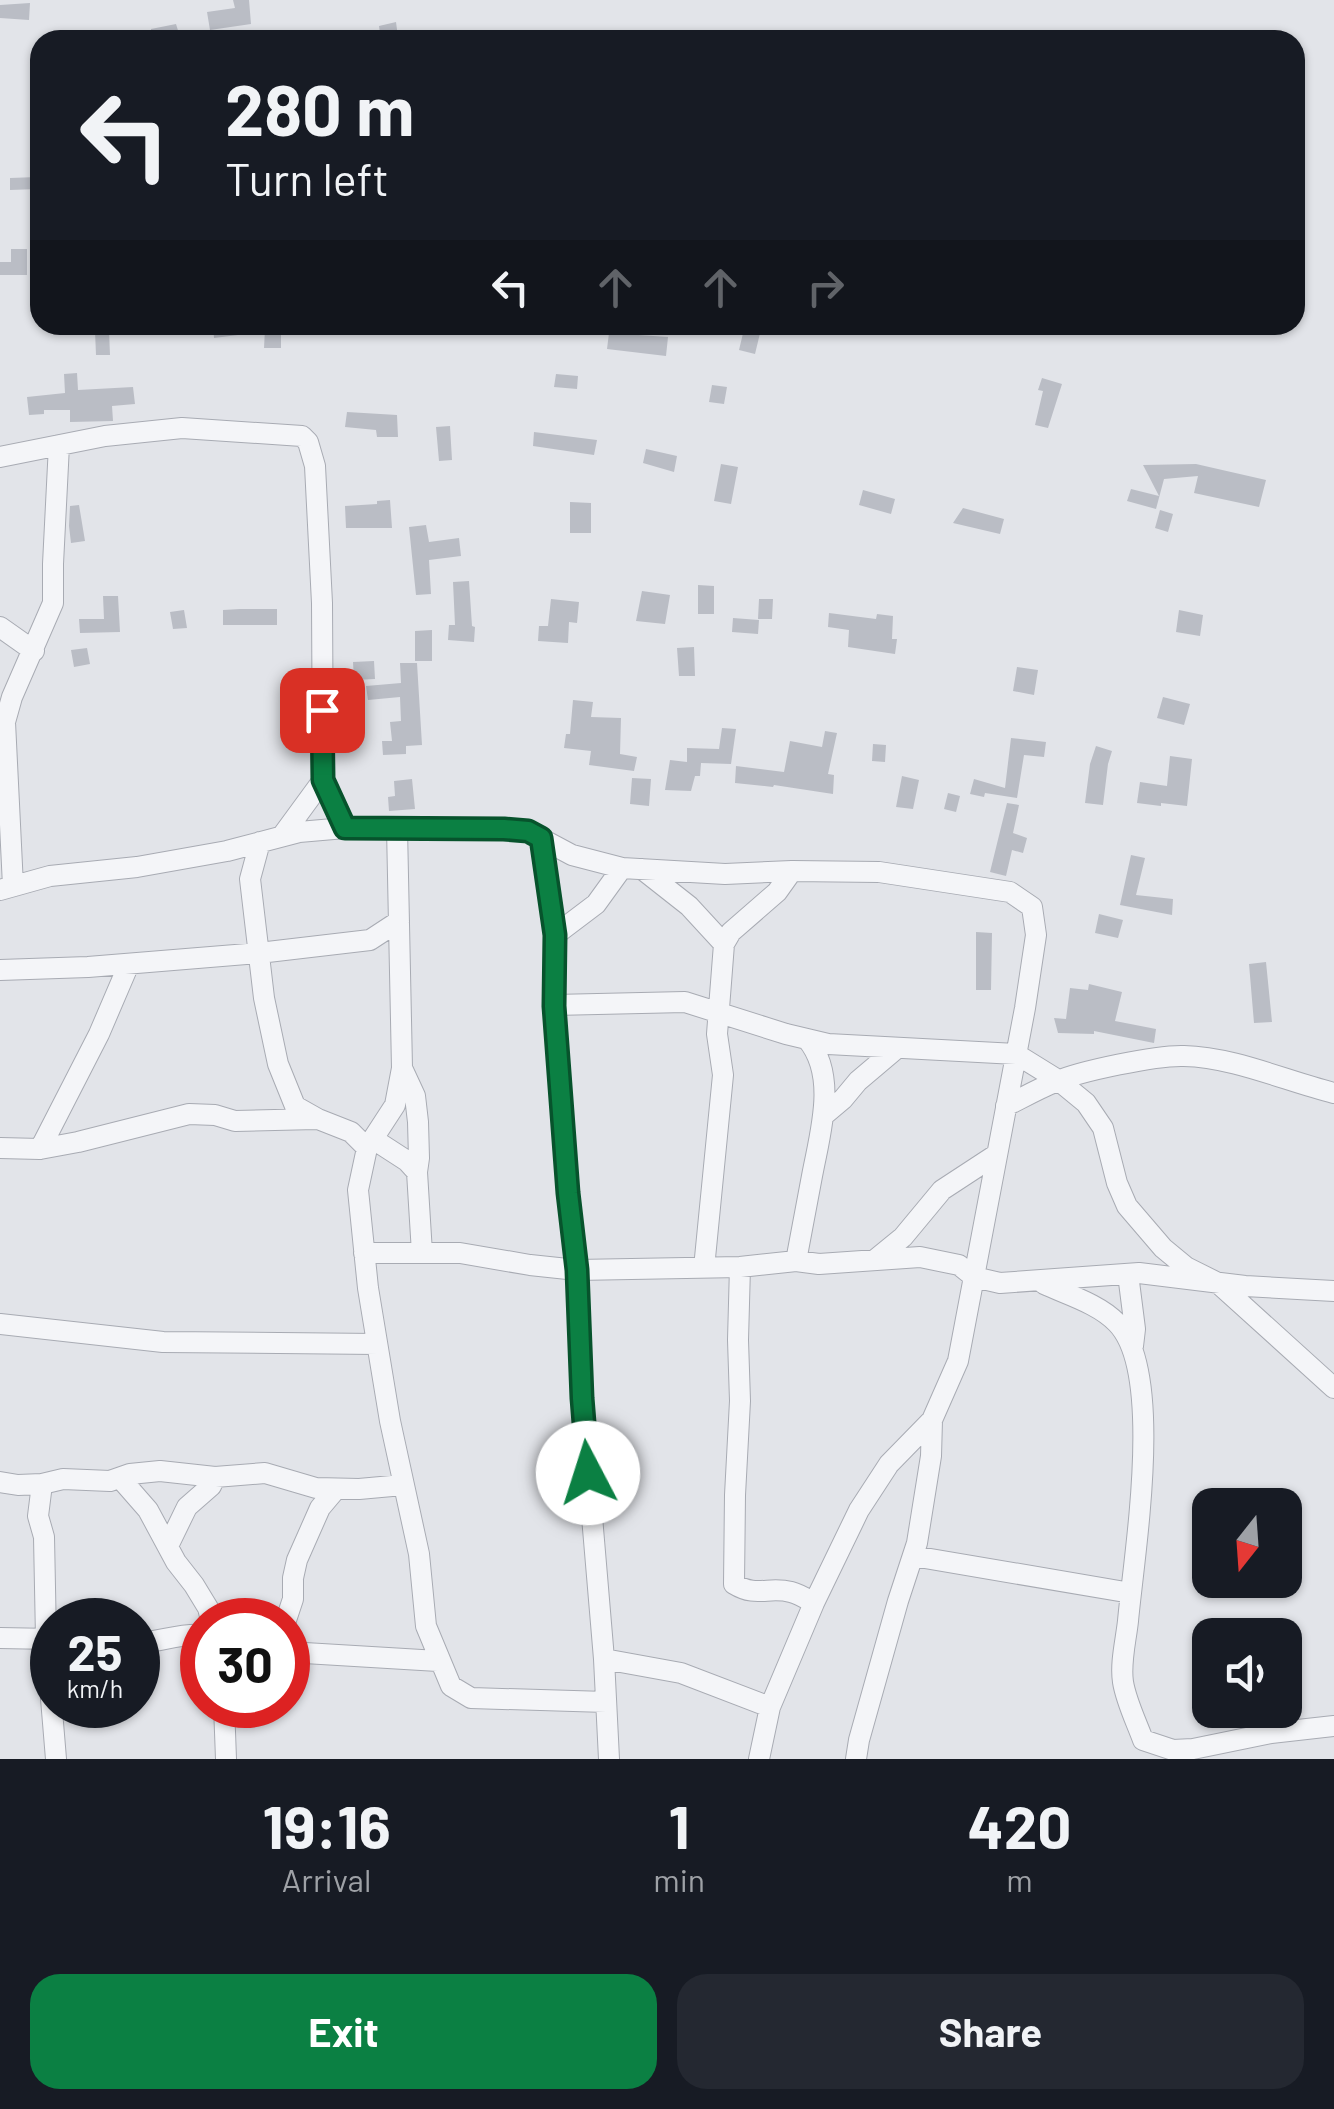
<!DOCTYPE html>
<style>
body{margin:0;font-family:Barlow,sans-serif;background:#242831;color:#f1f3f6;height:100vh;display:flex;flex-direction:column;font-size:38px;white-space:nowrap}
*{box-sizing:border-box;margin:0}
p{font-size:32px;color:#9ea1a6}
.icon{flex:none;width:55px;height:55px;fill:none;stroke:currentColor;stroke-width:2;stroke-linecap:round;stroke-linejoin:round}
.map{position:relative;height:1759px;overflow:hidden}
.side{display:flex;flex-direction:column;background:#171b24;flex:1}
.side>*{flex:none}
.top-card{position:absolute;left:30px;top:30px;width:1275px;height:305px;border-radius:30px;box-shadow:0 2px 8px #0004;background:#171b24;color:#f1f3f6;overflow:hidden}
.needle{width:65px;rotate:197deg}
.fabs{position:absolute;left:1192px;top:1488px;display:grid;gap:20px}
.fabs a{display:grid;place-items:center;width:110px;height:110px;border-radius:20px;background:#171b24;box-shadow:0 2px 8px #0004;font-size:50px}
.speed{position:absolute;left:30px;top:1598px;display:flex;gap:20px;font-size:50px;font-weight:700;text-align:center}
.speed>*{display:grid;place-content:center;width:130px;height:130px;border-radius:50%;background:#171b24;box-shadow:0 2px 8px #0004;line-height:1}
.speed small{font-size:25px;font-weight:400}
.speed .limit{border:15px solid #d22;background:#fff;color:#111}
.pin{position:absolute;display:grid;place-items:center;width:85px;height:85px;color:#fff;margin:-42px;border-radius:20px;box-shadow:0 5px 15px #0006}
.me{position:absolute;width:110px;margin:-55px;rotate:355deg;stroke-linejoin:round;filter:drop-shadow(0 0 8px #0008)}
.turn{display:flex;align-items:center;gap:35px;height:210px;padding:0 30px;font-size:45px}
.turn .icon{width:130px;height:130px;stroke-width:2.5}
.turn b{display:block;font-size:70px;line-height:85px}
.lanes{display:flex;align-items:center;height:95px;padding:0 30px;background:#0003;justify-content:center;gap:50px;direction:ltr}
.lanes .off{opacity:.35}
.eta{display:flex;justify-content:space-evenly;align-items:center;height:170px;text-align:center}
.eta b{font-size:60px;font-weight:700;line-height:70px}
.button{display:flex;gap:20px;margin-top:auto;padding:20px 30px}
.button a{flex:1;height:115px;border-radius:30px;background:#0b8043;color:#fff;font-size:40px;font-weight:700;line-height:115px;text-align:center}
.button a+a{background:#242831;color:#f1f3f6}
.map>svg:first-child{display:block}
.building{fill:#babdc5}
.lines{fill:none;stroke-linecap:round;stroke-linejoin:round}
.minor-casing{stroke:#a8abb3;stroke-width:22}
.minor{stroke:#f4f5f8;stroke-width:20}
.route-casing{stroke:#07532c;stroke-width:25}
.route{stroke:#0b8043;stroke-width:18}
</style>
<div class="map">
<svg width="1334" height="1759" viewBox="0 0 1334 1759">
<rect width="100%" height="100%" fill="#e2e4e9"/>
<path class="building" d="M233,0H249L251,24L210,30L207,12L235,8Z
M30,3L29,20L0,18V5Z
M396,22L398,37L381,40L379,26Z
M176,24L181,40H135V37L151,32V29Z
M37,177L38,189L10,190V178Z
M11,249H27V275H0V262H11Z
M213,325H253L254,333L214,338Z
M745,325H762L755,354L739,350Z
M265,329H281V348H264Z
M109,330L110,355H96L95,331Z
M609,333L668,337L666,356L607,349Z
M77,373L78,390L133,387L135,404L112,406L113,421L70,422V410H44V414L29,415L27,397L65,393L64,374Z
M556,374L578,376L577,389L554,387Z
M1042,378L1062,384L1048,428L1035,425L1043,391L1038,390Z
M712,385L727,387L724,404L709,402Z
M347,412L397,415L398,437H377L376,430L345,427Z
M450,426L452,460L439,461L436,427Z
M534,432L597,440L594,455L533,446Z
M646,449L677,456L674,472L643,463Z
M721,464L738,467L731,504L714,501Z
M1196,464L1266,480L1259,507L1194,493L1198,476L1164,479L1156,509L1127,501L1131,489L1159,496L1143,465Z
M863,490L895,499L891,514L859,505Z
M390,500L392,528H346L345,506L377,504V501Z
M570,502L591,503V533H570Z
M79,505L85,541L71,543L69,526L70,506Z
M963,508L1004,519L1000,534L953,523Z
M1160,510L1173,514L1168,532L1155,528Z
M426,525L429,542L459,538L461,556L429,560L431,594L416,595L409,527Z
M469,581L472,626L475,627L474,642L448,640L449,625H455L453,582Z
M698,585L714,586V614H698Z
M642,591L670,595L665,624L636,621Z
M103,596H118L120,632L80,633L79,619H104Z
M551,599L579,602L577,623L569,622L568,643L538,641L539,626H548Z
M759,599H773L772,619H758Z
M240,609H277V625H223V610Z
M184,610L187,628L173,629L170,612Z
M1179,610L1203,615L1200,636L1176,632Z
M829,613L876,619L877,614L893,616L892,639H897L895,654L848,647L849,630L828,627Z
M733,618L759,620L758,634L732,632Z
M432,630V661H415V631Z
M694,647L695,676H679L677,648Z
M87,648L90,664L74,667L71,650Z
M374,661L375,679L354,680L353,662Z
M400,663H417L422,745L406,746V754L383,755L382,741H392L390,722L401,721L400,697L368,700L366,686L401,683Z
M1017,667L1038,670L1034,695L1013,691Z
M1163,697L1190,704L1184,725L1157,718Z
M573,700L593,702L591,717L621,718L620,754L637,757L634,771L589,765L591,751L564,748L566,734H570Z
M722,728L736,729L731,764L701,763L700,776H695L691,791L665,790L670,760L687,762V748L719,749Z
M825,731L837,733L828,774L834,775L833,794L774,785L773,787L735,783L736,766L784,772L790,741L822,747Z
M1011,738L1046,742L1044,757L1024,755L1017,798L985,793L984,797L970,794L974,779L1005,788Z
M873,744L886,745L885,762L872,761Z
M1096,746L1112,751L1108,764L1103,805L1085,803L1090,764Z
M1170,756L1192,759L1187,806L1161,803V806L1137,803L1140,782L1167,786Z
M902,776L919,780L913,809L896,807Z
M632,778L651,779L649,806L630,804Z
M412,779L415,809L389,811L388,797L395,796L394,781Z
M948,793L960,796L956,812L944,809Z
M1007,803L1019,805L1013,833L1027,838L1023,853L1012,850L1006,876L990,872Z
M1131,855L1145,858L1136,895L1173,899L1172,915L1120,905Z
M1099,914L1123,920L1118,938L1095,933Z
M976,932L992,933L991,990H976Z
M1266,962L1272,1022L1254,1023L1249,964Z
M1089,984L1122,992L1115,1021L1156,1029L1154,1043L1094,1031V1034L1058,1033L1054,1018L1066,1019L1070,988L1088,990Z"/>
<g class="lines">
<defs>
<path id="minor" d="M0,457L105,436L182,428L302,436L308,442L315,466L322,603L323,780L345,828
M0,627L34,651
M397,828L402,1068L395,1105L367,1148L358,1190L368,1288L390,1421L419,1554L426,1626L451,1686L471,1698L606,1702
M282,836L323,780
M541,838L555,935L554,1005L568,1193L577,1270L582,1398L604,1659L609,1759
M260,842L250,879L264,998L278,1064L295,1106L318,1119L351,1132L367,1148
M642,869L689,906L724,944
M13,886L5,722L12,697L53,603V564L59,445
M0,890L50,876L137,867L227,851L299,832L345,828L504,829L527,831L572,855L622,868L725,874L792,871L879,872L1010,892L1032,907L1036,935L1025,1008L958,1361L932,1420L931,1456L917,1543L898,1601L859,1740L856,1759
M555,935L596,904L622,868
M0,970L88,967L259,953L370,940L399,921
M554,1005L685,1002L786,1034L828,1044L1016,1054L1058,1080L1086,1103L1103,1128L1117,1183L1127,1206L1163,1248L1186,1267L1218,1283L1334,1388
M402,1068L415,1096L418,1122L419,1158L417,1172L422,1253
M1006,1106C1022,1098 1038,1089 1055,1082C1080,1071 1157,1055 1184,1056C1233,1057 1286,1081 1334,1093
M824,1115L843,1099L858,1081L897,1048
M373,1139L407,1161L417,1172
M0,1148L40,1149L78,1142L189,1114L215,1115L235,1121L316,1119
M40,1149L99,1034L129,964
M364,1253H460L530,1265L577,1270L740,1267L796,1261L819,1264L920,1257L959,1265L974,1277L1000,1283L1139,1273L1245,1286L1334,1291
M876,1259L903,1237L942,1190L997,1154
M796,1261C801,1233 807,1204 812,1176C820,1133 838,1076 807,1039
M740,1267L738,1340L740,1401L735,1495L734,1584C757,1598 768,1586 791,1592C799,1594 807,1599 814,1603
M704,1268L723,1075L717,1034L724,944L731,932L777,892L792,871
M1128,1274L1135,1329L1133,1346
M1044,1284C1068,1295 1099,1304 1117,1323C1165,1372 1134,1554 1128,1621C1126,1640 1120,1663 1123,1682C1126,1701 1136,1721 1143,1740L1173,1750L1193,1749L1271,1733L1334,1726
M0,1324L163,1342L377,1344
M120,1478L148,1510L176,1562L194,1585L208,1608L211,1620
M0,1482L18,1485L42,1484L63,1479L110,1481L130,1474L160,1471L215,1477L265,1473L316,1488L359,1489L403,1485
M42,1484L38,1516L44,1537L46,1638L56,1759
M168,1546L187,1507L211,1486L215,1477
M913,1556L1131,1593
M286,1620L293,1599V1578L297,1560L320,1508L336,1489
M0,1638L52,1639
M138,1643C160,1642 180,1633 202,1635
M288,1652L438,1661
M604,1659L681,1673L770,1707
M224,1705L226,1759
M759,1759L770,1707L814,1603L859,1510L889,1464L932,1420"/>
</defs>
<use href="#minor" class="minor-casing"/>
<use href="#minor" class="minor"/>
</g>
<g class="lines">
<defs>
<path id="route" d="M322,710L323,780L345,828L504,829L528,831L541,838L555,935L554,1006L568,1193L577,1270L582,1398L588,1473"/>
</defs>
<use href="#route" class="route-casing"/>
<use href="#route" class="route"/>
</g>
</svg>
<div class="fabs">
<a><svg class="needle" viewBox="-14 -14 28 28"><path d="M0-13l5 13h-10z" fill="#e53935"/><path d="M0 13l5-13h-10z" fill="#9ea1a6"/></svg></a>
<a><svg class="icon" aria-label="sound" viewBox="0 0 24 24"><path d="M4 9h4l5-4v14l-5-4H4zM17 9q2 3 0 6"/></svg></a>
</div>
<div class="speed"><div>25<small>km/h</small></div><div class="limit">30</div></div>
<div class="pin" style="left:322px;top:710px;background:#d93025"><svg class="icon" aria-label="arrive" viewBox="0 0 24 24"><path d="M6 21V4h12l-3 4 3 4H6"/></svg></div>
<svg class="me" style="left:588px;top:1473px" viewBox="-20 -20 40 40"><circle r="19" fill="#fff"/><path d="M0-13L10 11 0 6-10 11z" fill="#0b8043"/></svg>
<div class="top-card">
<div class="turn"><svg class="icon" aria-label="left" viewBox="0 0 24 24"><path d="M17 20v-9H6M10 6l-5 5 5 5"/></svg><div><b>280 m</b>Turn left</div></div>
<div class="lanes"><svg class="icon" aria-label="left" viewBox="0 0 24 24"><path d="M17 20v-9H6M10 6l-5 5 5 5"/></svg><svg class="icon off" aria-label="ahead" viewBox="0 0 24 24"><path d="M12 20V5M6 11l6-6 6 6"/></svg><svg class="icon off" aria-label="ahead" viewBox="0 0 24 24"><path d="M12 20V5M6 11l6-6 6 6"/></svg><svg class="icon off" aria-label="right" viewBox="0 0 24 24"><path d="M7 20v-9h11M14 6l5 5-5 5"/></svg></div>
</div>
</div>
<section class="side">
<div class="eta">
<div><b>19:16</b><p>Arrival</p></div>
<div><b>1</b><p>min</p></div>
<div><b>420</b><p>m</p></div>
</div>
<div class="button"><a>Exit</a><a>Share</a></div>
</section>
